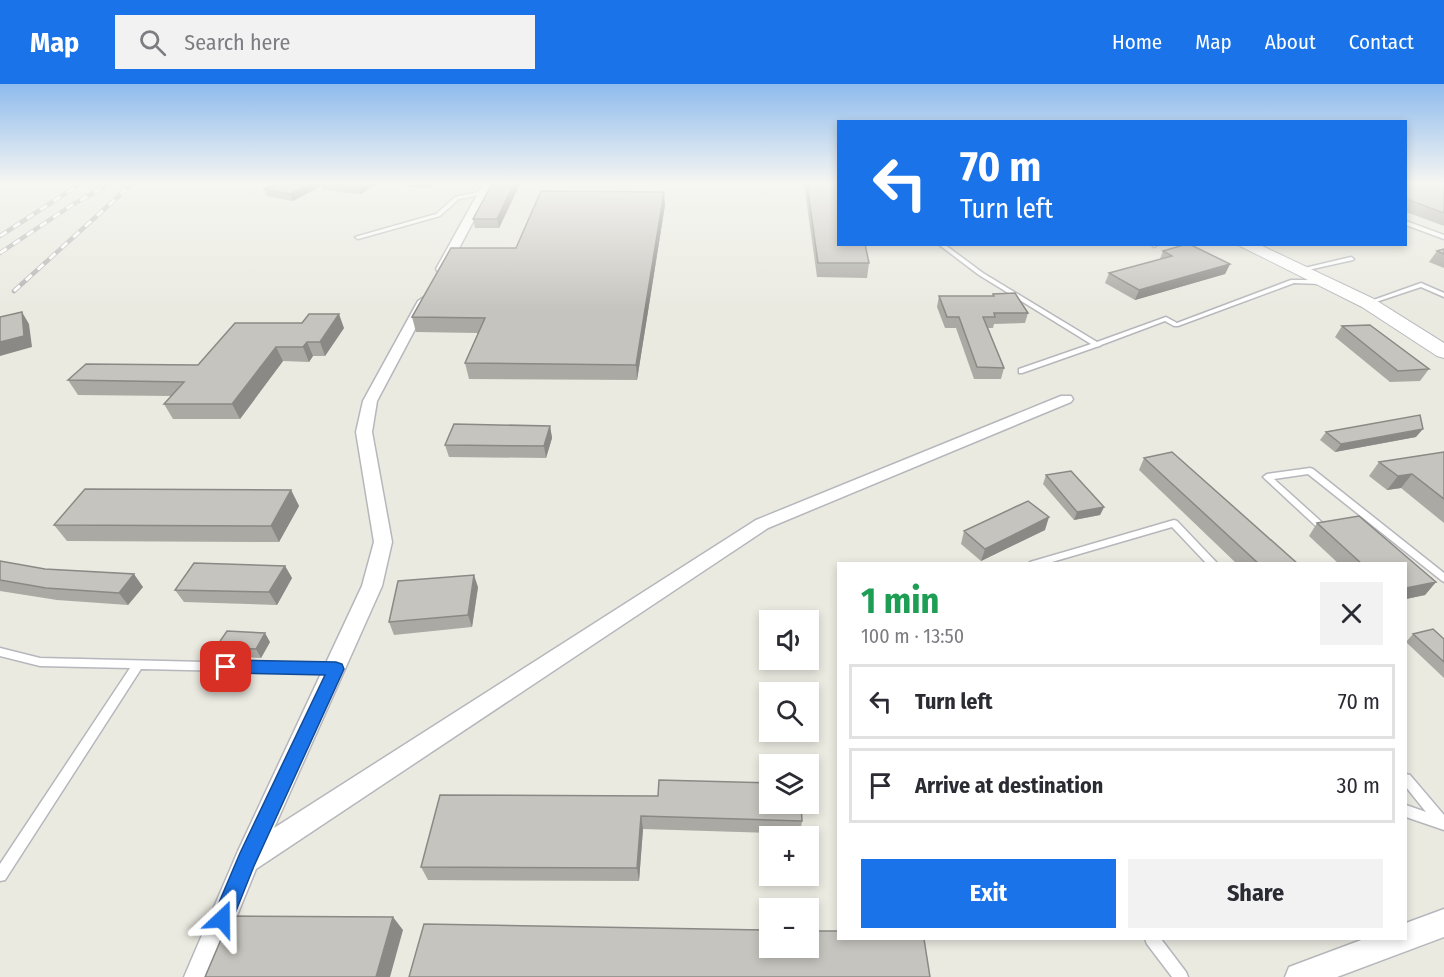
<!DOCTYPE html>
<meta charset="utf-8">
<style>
body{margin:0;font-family:"Fira Sans Condensed",sans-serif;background:#f2f2f3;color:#2b2b33;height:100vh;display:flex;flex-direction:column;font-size:22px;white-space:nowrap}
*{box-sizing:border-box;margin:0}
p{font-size:20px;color:#7c7c81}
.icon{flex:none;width:33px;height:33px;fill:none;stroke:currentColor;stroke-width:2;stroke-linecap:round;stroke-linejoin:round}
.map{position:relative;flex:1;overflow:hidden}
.side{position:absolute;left:837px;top:478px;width:570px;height:378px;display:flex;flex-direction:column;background:#fff;border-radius:0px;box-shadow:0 3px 9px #0003}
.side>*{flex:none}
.hud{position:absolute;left:837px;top:36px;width:570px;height:126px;border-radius:0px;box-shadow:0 3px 9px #0003;background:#1a73e8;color:#fff;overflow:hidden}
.tools{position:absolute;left:759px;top:526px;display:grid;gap:12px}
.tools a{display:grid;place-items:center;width:60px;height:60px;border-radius:0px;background:#fff;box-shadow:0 3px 9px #0003;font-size:30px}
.pin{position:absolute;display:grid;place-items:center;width:51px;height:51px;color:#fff;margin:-26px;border-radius:12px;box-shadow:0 3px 9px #0006}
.me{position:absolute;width:66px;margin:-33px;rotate:23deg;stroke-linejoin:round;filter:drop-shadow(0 0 4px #0008)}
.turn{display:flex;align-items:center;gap:21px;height:126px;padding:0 24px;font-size:27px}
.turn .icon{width:78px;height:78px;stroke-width:2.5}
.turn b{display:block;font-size:42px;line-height:51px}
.round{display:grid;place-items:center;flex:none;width:63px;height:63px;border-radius:0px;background:#f2f2f3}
.overview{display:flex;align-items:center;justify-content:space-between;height:102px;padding:0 24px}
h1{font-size:36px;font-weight:700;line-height:45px;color:#1e9e55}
.cta{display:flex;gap:12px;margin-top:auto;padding:12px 24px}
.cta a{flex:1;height:69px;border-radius:0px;background:#1a73e8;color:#fff;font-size:24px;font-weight:700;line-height:69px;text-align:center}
.cta a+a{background:#f2f2f3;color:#2b2b33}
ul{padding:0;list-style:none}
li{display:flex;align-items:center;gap:18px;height:75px;margin:0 12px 9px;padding:0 12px;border:3px solid #e1e1e2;border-radius:0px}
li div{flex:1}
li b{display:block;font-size:22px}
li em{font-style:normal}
header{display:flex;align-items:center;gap:36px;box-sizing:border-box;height:84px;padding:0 30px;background:#1a73e8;color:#fff}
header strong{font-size:28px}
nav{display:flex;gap:33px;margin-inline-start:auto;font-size:21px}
.search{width:420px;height:54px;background:#f2f2f3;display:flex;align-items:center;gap:15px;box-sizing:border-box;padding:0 21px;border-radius:0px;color:#7c7c81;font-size:22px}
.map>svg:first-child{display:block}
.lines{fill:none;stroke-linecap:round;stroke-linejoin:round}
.lane-casing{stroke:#b6b7bc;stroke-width:3}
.street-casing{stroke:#b6b7bc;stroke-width:3}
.secondary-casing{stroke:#b6b8be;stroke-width:2}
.lane{fill:#fff;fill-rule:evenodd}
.street{fill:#fff;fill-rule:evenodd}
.secondary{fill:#fff;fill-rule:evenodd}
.rail-casing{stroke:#b1b2b2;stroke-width:4.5}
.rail{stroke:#fff;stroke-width:3;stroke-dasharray:8;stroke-linecap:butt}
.wall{fill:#aaa9a3}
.shaded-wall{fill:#8b8985}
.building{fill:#c6c4be;stroke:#8b8985;stroke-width:1.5}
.route{fill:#1a73e8;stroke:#114b97;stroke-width:1.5}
</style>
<header>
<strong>Map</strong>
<div class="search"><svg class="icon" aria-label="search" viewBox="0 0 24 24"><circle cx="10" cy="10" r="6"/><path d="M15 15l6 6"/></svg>Search here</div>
<nav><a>Home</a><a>Map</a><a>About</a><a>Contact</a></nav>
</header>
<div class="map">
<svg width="1444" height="893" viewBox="0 0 1444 893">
<rect width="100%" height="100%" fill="#eaeae1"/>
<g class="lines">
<defs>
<path id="lane" d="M483,107L485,108V110L459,115L440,132L358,155L355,153L436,130L455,113Z
M1406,137L1444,151V155L1406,141Z
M938,160H944L983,189L1097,258L1166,233L1177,239L1291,196H1321L1324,198L1321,200L1294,199L1178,242H1174L1165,237L1101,261L1100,262L1096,263L1022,289H1019V285L1091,260L979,191Z
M1151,160H1159L1154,163Z
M1351,173L1354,175L1353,176L1299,188L1296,186Z
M1421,199L1444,209V213L1421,203L1370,220L1365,219Z
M1310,384L1313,385L1444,489V498L1441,496L1308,390L1274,395L1325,441L1326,443L1322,446L1319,445L1263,393L1267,390Z
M1174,436L1177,437L1218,480H1207L1172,443L1045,480H1028L1030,478Z
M0,564L40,574L334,581L338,582L339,585L338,588L334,589L141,585L5,796L0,797V780L130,584L40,582L0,572Z
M1406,690L1410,691L1444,731V746L1406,733V721L1426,728L1406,703Z
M1145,855H1161L1186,888L1188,893H1172L1147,860Z"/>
<path id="street" d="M483,100H493L448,185L446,188H438L436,185Z
M424,213L430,217L377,317L372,348L392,458L382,502L274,744L756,436L1061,312H1071L1073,315L1071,318L768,444L256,785L212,893H184L238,767L362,502L374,458L356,348L363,317L418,217Z
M1444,825V853L1337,893H1285L1289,883L1364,855H1406V839Z"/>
<path id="secondary" d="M1236,160H1258L1374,215L1444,259V274L1437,272L1362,223Z"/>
</defs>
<use href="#lane" class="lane-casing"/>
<use href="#street" class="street-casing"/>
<use href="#secondary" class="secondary-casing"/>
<use href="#lane" class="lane"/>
<use href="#street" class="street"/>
<use href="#secondary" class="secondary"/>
<defs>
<path id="rail" d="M0,152L80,100
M0,169L72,121L109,100
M14,207L132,100"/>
</defs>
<use href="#rail" class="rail-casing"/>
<use href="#rail" class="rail"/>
</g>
<path class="wall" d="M275,100H376L361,110L323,106L321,102L293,117L267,112L264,105Z
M406,100H434L430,104L407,103Z
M492,100H520L499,144H475L473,135Z
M804,100H838L869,179L867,194L817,193Z
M1406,100H1444V142L1406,128Z
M665,121L637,296L469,295L465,279L478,249L416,248L412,233L516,164Z
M1444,165V184L1429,178L1437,167Z
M1163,167L1230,180L1225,190L1135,216L1105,199L1109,189L1160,175Z
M993,210L1028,229L1025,239L994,240L993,244H988L1004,284L1001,295H974L956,244H945L937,223L939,212H992Z
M1342,242L1429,285L1420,297L1390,298L1335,253Z
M344,244L325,272H313L309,278L283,277L240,335H173L164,320L171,312L78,311L68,296L198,281Z
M550,342L552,354L546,374L449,373L445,361Z
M1326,348L1416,353L1335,368L1320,356Z
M1444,368V439L1401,404L1387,406L1369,392L1379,378Z
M1144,374L1298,480H1237L1139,386Z
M1046,391L1104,423L1100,431L1074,436L1043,400Z
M291,406L299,422L279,458L67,457L54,441Z
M1359,432L1436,498L1425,511L1406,515V480H1339L1309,452L1317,439Z
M1045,446L981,477L961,460L964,447Z
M0,477L143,503L128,521L57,516L0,507Z
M285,482L292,494L277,521L184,518L175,506Z
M478,503L472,543L394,551L389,538Z
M1413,550L1444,555V594L1406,558Z
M270,558L261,574L222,572L216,563Z
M440,711L802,737L800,750L643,745L639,797L428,796L421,783Z"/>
<path class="shaded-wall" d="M311,100H321V102L293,117L290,110Z
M358,100H376L361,110Z
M514,100H520L499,144L497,135Z
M664,108L665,121L637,296L636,281Z
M1230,180L1225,190L1135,216L1139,206Z
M22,228L29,240L32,263L0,272V258Z
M339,230L344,244L325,272L320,258Z
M307,258L313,272L309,278L303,263Z
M276,263L283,277L240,335L232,320Z
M550,342L552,354L546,374L544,362Z
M1423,345L1416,353L1335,368L1341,360Z
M1412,390L1401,404L1387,406L1398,392Z
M291,406L299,422L279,458L271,442Z
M1104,423L1100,431L1074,436L1077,428Z
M1049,433L1045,446L981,477L985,465Z
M285,482L292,494L277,521L269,508Z
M134,490L143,503L128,521L119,509Z
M474,491L478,503L472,543L468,531Z
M1436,498L1425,511L1406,515V504Z
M265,549L270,558L261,574L256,565Z
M641,732L643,745L639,797L637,784Z
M393,833L403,846L390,893H376Z"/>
<path class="building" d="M275,100H311L290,110L264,105Z
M492,100H514L497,135H473Z
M807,100H838V160H865L869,179H818Z
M1406,100H1444V129L1406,115Z
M541,107L664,108L636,281L465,279L485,234L412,233L451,164H516Z
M1187,160H1189L1230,180L1139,206L1109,189L1172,172L1163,167Z
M1444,165V170L1437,167Z
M1015,209L1028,229H994L995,233H983L1004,284L977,283L959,233H947L939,212H994L993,210Z
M22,228L24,252L0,258V233Z
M309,230H339L320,258H307L303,263H276L232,320H164L184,298L68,296L86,280L198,281L235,239H302Z
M1370,241L1429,285L1398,287L1342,242Z
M1420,331L1423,345L1341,360L1326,348Z
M454,340L550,342L544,362L445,361Z
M1172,368L1298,480H1259L1144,374Z
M1444,368V415L1412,390L1398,392L1379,378Z
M1071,387L1104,423L1077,428L1046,391Z
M85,405L291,406L271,442L54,441Z
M1028,417L1049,433L985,465L964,447Z
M1359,432L1436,498L1406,504V480H1362L1317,439Z
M0,477L45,485L134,490L119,509L46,504L0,496Z
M194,479L285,482L269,508L175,506Z
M474,491L468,531L389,538L398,497Z
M1433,545L1444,555V578L1413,550Z
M227,547L265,549L256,565L216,563Z
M659,696L770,699V720H801L802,737L641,732L637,784L421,783L440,711L658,712Z
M231,832L393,833L376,893H205Z
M424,840L770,846V864H808V847H838V855H924L930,893H409Z"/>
<linearGradient id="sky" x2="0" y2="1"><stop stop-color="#8ebbed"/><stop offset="0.44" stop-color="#f6f6f2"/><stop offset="1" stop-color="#f6f6f2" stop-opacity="0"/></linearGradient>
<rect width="1444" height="225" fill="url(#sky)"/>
<path class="route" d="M226,576L336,578L342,580L344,585L254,782L230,842L222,845L215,842L212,835L240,769L325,591L226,589L220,588L218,583L220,578Z"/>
</svg>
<div class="tools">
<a><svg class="icon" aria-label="sound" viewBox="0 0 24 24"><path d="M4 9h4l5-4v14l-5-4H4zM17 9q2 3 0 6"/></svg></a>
<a><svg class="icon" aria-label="search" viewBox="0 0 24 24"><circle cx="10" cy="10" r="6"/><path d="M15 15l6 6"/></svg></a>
<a><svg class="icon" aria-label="layers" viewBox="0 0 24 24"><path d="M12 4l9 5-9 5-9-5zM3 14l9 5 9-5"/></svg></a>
<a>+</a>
<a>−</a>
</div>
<div class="pin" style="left:226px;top:583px;background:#d93025"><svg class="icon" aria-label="arrive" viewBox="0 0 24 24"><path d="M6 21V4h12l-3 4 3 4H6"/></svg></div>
<svg class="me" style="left:222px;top:835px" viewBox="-20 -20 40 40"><path d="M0-17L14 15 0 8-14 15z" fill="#1a73e8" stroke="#fff" stroke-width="4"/></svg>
<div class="hud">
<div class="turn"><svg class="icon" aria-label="left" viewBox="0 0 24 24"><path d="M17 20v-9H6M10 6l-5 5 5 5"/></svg><div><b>70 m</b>Turn left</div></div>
</div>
<section class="side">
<div class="overview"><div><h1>1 min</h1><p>100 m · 13:50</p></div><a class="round"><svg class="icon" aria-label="close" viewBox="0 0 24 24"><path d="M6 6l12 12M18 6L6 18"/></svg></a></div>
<ul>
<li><svg class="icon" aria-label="left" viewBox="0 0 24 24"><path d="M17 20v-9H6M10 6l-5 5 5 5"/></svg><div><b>Turn left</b></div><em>70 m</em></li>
<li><svg class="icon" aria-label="arrive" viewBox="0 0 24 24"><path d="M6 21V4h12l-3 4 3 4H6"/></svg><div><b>Arrive at destination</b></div><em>30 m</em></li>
</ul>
<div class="cta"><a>Exit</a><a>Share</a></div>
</section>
</div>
